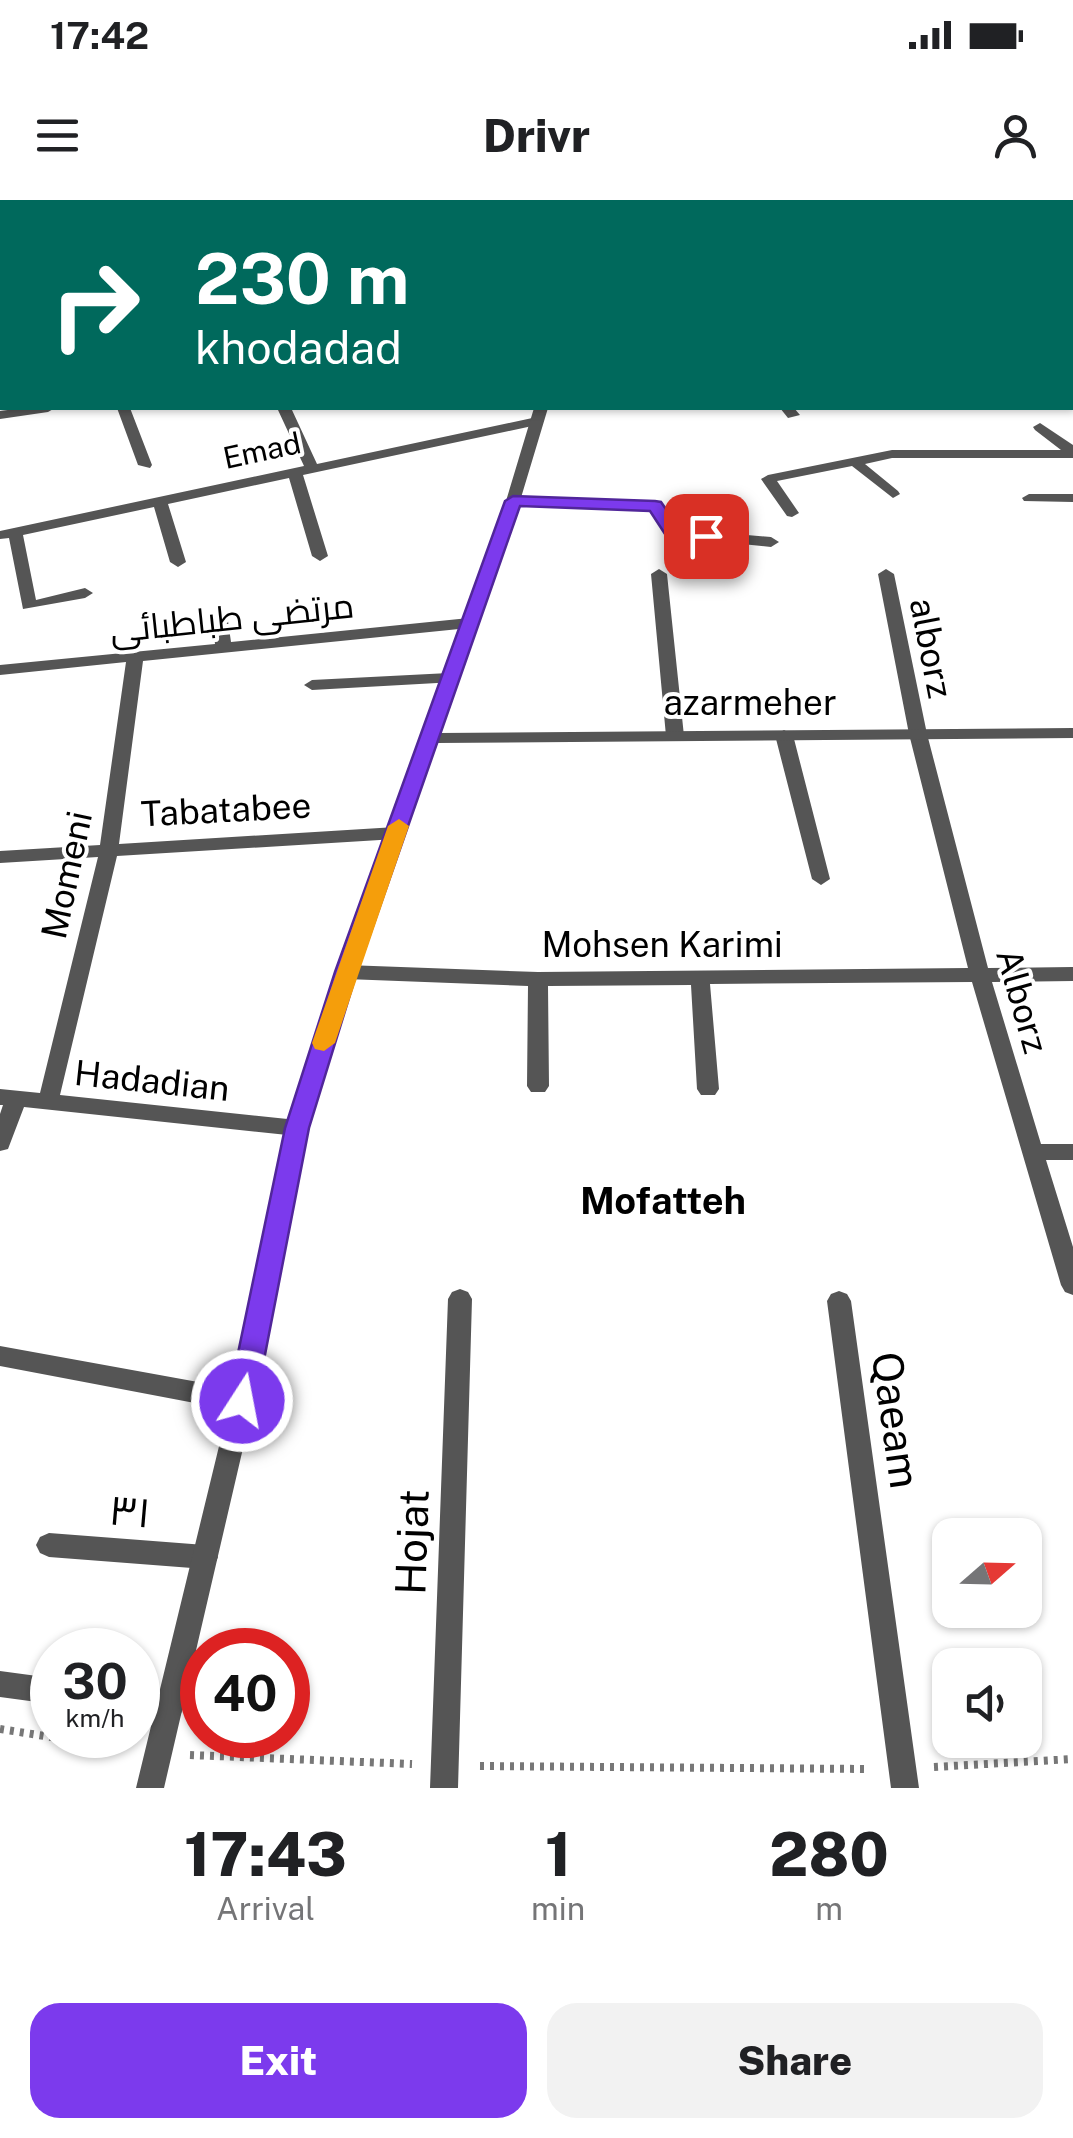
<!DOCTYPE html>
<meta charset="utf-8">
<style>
body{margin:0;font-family:"Public Sans",Cairo,sans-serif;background:#f2f2f2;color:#202124;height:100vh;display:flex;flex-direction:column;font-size:38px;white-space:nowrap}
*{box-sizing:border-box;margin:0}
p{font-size:32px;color:#757577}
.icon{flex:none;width:55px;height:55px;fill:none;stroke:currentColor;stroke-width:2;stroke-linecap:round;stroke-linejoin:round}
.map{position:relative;height:1588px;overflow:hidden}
.drawer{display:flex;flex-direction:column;background:#fff;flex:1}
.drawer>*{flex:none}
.top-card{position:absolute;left:0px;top:0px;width:1075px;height:210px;box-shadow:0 2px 8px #0004;background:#00695c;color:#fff;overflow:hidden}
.needle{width:65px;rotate:70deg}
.buttons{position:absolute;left:932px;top:1318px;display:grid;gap:20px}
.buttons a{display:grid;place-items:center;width:110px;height:110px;border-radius:20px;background:#fff;box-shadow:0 2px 8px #0004;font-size:50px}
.speed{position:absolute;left:30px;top:1428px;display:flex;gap:20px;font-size:50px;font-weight:700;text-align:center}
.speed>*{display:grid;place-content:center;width:130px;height:130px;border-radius:50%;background:#fff;box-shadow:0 2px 8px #0004;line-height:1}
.speed small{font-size:25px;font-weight:400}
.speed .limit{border:15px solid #d22;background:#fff;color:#111}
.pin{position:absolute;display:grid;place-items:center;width:85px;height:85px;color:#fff;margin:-42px;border-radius:20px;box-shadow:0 5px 15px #0006}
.me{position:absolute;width:110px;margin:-55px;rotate:11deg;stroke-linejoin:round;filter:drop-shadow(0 0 8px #0008)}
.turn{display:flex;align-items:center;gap:35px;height:210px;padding:0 30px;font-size:45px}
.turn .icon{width:130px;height:130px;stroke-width:2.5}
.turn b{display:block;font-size:70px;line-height:85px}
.eta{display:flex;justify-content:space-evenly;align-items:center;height:170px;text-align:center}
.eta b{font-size:60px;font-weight:800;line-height:70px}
.cta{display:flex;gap:20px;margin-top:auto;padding:20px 30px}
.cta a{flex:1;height:115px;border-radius:30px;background:#7c3aed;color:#fff;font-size:40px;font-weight:800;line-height:115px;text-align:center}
.cta a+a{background:#f2f2f2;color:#202124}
.status{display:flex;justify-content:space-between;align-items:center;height:70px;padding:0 50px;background:#fff;direction:ltr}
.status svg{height:28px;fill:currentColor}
header{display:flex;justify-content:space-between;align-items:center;height:130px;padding:0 30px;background:#fff;font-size:45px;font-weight:800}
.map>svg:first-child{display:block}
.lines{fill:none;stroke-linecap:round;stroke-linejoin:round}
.path{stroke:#777;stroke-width:8;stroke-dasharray:4 6;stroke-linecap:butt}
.minor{fill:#555;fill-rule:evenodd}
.tertiary{fill:#555;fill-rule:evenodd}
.route{fill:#7c3aed;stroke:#51269a;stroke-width:2.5}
.slow{fill:#f59e0b}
.labels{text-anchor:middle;stroke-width:8;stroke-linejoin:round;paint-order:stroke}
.far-street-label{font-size:30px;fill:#000;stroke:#fff}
.street-label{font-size:35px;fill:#000;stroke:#fff}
.neighbourhood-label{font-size:38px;font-weight:bold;fill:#000;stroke:#fff}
.near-street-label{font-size:42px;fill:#000;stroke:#fff}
</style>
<div class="status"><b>17:42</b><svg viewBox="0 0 49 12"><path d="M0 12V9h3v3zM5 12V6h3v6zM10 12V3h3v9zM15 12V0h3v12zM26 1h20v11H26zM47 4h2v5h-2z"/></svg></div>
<header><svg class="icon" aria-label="menu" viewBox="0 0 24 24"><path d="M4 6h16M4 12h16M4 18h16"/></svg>Drivr<svg class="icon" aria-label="person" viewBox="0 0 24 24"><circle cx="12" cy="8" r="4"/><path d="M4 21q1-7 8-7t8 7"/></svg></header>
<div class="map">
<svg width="1073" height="1588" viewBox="0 0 1073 1588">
<rect width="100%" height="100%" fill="#fff"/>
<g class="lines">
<path class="path" d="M0,1529L128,1549
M190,1555L412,1564
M480,1566L867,1569
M934,1567L1073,1559"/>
<path class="minor" d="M305,0H375L377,2H307Z
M706,0H719L721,2H708Z
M1072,15H1073V21H1072Z
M0,53L2,54V60L0,61Z
M0,92H2V100H0Z
M1072,107H1073V115H1072Z
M0,170H2V178H0Z
M23,208H55L48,212L0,219V211Z
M117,208H130L152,265L150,268L138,265Z
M280,208L292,210L317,264L537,217L544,221L537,225L303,275L328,356L320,361L312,356L289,278L168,304L186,362L178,367L170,362L154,307L23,335L36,400L85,388L93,393L85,398L23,409L9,338L0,339V331L304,266L278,210Z
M780,208H794L800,215L788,218Z
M1040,223L1073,245V258H892L865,264L898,291L900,294L893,298L852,266L777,281L799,313L792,317L787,316L761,279L768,275L892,250H1061L1035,230L1033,227Z
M1029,294H1073V302L1024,301L1022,298Z
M513,297L655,302L660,303L678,329L771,337L779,342L771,347L673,337L668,336L650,310L508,304L506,301Z
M659,369L667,374L684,536L675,541L666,536L651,374Z
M886,369L894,374L927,534L988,768L1073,767V781L992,782L1041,944H1073V960H1046L1073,1047V1095L1065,1092L1061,1085L972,782L710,784L719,889L715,895H701L697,889L691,785L548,786L549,886L545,892H531L527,886L528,786L346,779L336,772L346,765L538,772L968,768L909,534L878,374Z
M219,409L227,414L231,442L469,418L477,423L469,428L143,461L119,644L396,627L405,633L396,639L117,656L60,895L297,920L305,922L308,928L305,934L297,936L24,907L8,949L0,951V914L3,905H0V889L40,893L98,657L0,663V651L100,645L126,462L0,475V465L215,444L211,414Z
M449,473L455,474V482L312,490L304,485L312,480Z
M784,530L793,535L830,679L821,685L812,679L775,535Z
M460,1089L468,1092L472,1099L458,1588H430L448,1099L452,1092Z
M839,1091L847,1094L851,1101L919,1588H891L827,1101L831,1094Z
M0,1146L242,1190L251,1194L254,1201L251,1208L242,1212L0,1166Z
M49,1333L205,1345L214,1348L218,1357L214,1366L205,1369L49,1357L40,1353L36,1345L40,1337Z
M0,1471L52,1478V1504L0,1497Z
M138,1488L180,1496L184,1506L180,1516L170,1520L138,1515Z"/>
<path class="tertiary" d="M534,208H548L520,301L439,533L1073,528V538L436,543L356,772L308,928L254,1201L164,1588H136L230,1201L286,928L336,772L506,301Z"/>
</g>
<path class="route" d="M513,296L655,301L661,302L679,328L706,331L714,336L706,341L667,337L650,311L520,306L357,772L309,928L256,1201L252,1209L242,1213L232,1209L228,1201L285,928L335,772L505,301Z"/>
<path class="slow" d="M399,619L409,626L335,843L324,851L315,849L312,843L388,626Z"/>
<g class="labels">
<g class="far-street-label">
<text transform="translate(262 251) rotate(-12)" y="10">Emad</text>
</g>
<g class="street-label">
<text transform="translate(232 418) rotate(-6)" y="12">مرتضی طباطبائی</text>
<text transform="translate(931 448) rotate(79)" y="12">alborz</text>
<text x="750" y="515">azarmeher</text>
<text transform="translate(226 610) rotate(-3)" y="12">Tabatabee</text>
<text transform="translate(67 675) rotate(-78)" y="12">Momeni</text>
<text x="662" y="757">Mohsen Karimi</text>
<text transform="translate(1022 801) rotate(74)" y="12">Alborz</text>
<text transform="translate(152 881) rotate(6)" y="12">Hadadian</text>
</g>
<g class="neighbourhood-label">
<text x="663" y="1014">Mofatteh</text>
</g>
<g class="near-street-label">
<text transform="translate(896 1220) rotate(82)" y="15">Qaeam</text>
<text transform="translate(130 1311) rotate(5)" y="15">۳۱</text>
<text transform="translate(412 1342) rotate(-88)" y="15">Hojat</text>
</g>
</g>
</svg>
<div class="buttons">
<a><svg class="needle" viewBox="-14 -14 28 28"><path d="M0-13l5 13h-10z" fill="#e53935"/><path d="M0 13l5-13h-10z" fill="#757577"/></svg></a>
<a><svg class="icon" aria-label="sound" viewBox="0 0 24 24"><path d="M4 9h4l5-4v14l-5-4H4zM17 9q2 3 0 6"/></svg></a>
</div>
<div class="speed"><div>30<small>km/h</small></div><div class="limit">40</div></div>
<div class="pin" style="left:706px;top:336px;background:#d93025"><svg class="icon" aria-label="arrive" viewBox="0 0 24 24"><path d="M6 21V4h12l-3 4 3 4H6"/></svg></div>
<svg class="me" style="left:242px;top:1201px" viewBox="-20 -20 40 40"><circle r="17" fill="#7c3aed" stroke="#fff" stroke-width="3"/><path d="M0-11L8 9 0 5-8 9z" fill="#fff"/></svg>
<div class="top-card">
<div class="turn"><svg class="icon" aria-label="right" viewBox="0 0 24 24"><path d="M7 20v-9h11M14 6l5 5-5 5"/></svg><div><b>230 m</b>khodadad</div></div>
</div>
</div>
<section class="drawer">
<div class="eta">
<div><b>17:43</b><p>Arrival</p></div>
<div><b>1</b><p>min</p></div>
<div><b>280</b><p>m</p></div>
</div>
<div class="cta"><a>Exit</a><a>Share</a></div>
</section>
